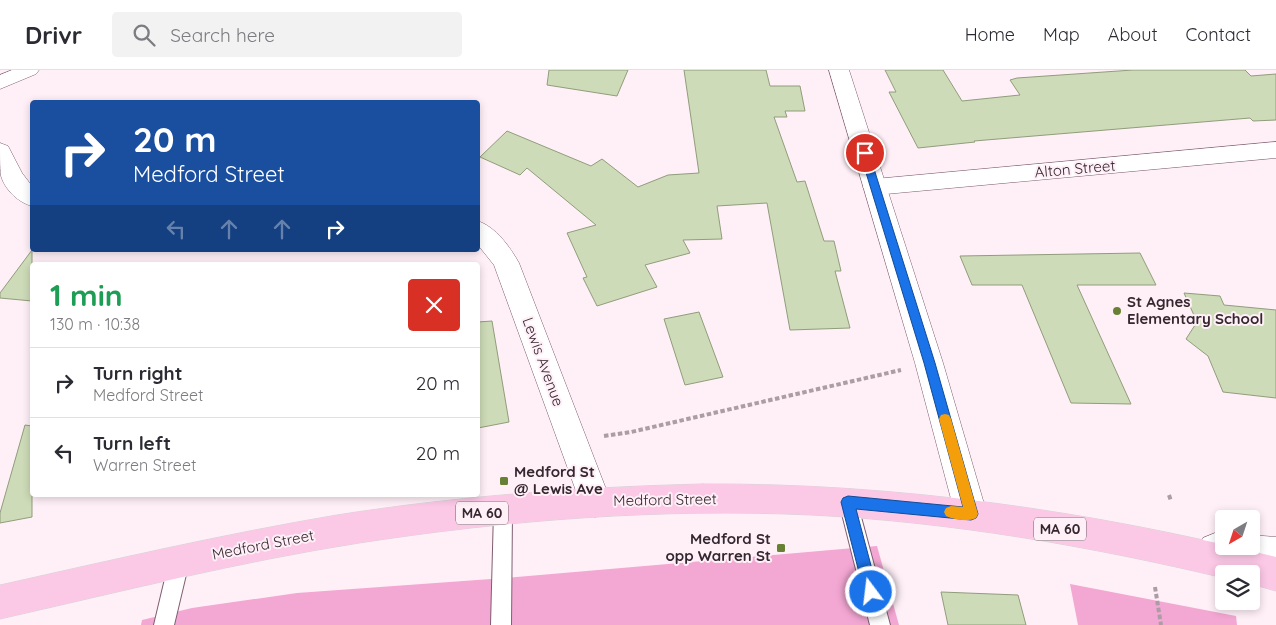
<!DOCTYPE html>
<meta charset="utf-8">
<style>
body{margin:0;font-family:Quicksand,sans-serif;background:#f2f2f3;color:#2b2b33;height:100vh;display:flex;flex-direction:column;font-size:19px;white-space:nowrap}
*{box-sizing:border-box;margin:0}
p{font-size:16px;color:#7c7c81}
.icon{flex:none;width:28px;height:28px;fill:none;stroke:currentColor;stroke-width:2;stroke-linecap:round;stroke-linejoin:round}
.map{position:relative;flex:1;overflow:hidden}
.drawer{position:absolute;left:30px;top:192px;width:450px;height:235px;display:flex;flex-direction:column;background:#fff;border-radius:5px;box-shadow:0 2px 8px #0003}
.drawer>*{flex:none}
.top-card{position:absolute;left:30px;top:30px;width:450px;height:152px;border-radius:5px;box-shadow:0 2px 8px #0003;background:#1a4fa0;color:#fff;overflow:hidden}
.needle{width:32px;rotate:219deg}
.controls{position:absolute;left:1215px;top:440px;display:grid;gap:10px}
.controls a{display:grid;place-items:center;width:45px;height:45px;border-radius:5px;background:#fff;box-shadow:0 2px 8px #0003;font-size:25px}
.pin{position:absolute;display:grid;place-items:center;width:42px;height:42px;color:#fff;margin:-21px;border:2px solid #fff;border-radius:50%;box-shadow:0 1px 5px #0007}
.me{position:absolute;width:55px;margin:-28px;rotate:345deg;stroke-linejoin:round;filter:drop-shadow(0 0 4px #0008)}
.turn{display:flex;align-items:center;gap:18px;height:105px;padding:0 20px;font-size:22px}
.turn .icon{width:65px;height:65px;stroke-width:2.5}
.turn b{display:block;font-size:35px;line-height:42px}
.lanes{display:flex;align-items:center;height:48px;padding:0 20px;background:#0003;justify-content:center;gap:25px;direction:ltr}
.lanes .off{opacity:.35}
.round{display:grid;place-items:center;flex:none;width:52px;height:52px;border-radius:5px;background:#f2f2f3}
.summary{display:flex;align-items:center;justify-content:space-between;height:85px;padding:0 20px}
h1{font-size:30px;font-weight:700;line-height:38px;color:#1e9e55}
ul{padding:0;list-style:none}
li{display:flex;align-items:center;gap:15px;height:70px;padding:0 20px;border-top:1px solid #e1e1e2}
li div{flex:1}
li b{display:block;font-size:19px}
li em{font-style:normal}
header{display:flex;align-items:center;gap:30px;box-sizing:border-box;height:70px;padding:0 25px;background:#fff;border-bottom:1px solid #e1e1e2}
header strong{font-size:24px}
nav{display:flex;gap:28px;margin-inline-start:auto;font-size:18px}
.search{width:350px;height:45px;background:#f2f2f3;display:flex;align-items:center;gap:12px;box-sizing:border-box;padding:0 18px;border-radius:5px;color:#7c7c81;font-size:19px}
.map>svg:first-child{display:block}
.green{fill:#f3a7d3}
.building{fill:#cddbb8;stroke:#909d7b}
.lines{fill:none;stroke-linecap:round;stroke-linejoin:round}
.service-casing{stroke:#7e5e70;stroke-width:2}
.minor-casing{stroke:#7e5e70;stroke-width:1}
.secondary-casing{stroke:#7e5e70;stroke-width:1}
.primary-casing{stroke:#d7d4d5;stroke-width:1}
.path{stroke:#ac9da5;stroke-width:4;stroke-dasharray:4.5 2.5;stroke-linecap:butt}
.service{fill:#fff;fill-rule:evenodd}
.minor{fill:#fff;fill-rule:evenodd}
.secondary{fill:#fff;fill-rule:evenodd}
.primary{fill:#fbc8e6;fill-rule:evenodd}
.route{fill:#1a73e8;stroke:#114b97}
.slow{fill:#f59e0b}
.poi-dot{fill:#678033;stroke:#ffeff7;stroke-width:2}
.labels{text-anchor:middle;stroke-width:4;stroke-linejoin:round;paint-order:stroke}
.shield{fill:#ffeff7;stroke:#72636b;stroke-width:1}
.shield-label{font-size:14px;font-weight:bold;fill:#35272f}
.street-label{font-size:15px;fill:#35272f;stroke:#ffeff7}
.poi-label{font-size:15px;font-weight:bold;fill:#35272f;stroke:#ffeff7;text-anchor:start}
</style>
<header>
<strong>Drivr</strong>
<div class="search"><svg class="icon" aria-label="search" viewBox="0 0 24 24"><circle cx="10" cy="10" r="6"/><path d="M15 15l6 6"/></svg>Search here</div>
<nav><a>Home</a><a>Map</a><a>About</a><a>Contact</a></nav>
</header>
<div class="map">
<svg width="1276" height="555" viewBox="0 0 1276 555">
<rect width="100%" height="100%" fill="#ffeff7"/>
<path class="green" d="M877,476L899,555H141L142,550L192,538L297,523L505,508Z
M1070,514L1236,546L1237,555H1078Z"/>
<path class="building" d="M549,0H628L617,26L547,15Z
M684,0H766L770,16H800L805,41H785L787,47H774L797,112L805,111L824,171H834L841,201H835L850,258L790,260L767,133L717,136L722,169L683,170L690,183L645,195L657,217L597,236L583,208L587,207L567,163L596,155L527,98L520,105L480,87L507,61L591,96L602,89L638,117L668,105L699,103Z
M885,0H943L962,31L1020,25L1010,10L1017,8L1133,0H1245L1251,6L1276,4V50L1253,51L1250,48L974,71L975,72L918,78L889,22H896Z
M32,180V231L0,228V223Z
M1140,183L1156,215H1077L1131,334L1071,333L1022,215H972L960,186Z
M1184,223L1220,226L1224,235L1276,240V328L1223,322L1208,286L1186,269L1197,252Z
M699,242L723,307L685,315L664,249Z
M492,251L509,352L478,358V252Z
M25,355L32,356V447L0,453V443Z
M941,522L1018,525L1026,555H948Z"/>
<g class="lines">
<defs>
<path id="service" d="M848,423L855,426L857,432L890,555H870L839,432L841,426Z
M503,432L510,435L512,441L511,555H491L494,441L496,435Z
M179,482L186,485L189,492L174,555H154L169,492L172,485Z"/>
<path id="minor" d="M12,0H39L36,4L0,19V5Z
M1276,72V88L875,125L867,123L863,117L867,111L875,109Z
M0,73L8,76L22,103L32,116V136C19,133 5,120 1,106C0,97 0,83 0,73Z
M478,151C496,157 510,177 519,193L611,432L606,443L595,447L584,443L494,195L478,175Z
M1215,463H1224V476H1251V465L1276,467V499L1215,495L1203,490L1199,479L1203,468Z"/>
<path id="secondary" d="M829,0H849L943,293L987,444L982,455L971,459L960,455L955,444L915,293Z"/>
<path id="primary" d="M703,414C896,413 1091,441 1276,487V521L1251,514V504H1224V508C1089,476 951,452 812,445C661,438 508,450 359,473C238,492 119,522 0,549V515C112,490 224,464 337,445C458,426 581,417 703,414Z"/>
</defs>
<use href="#service" class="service-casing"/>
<use href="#minor" class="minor-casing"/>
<use href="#secondary" class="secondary-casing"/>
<use href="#primary" class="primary-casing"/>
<path class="path" d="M604,366L631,362L901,300
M1169,425L1171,431
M1155,517L1161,555"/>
<use href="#service" class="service"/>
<use href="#minor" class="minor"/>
<use href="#secondary" class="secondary"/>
<use href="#primary" class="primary"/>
</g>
<path class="route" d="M865,80L869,83L935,293L978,444L976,448L971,450L856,439L878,522L876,527L871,529L866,527L864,522L841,432L843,428L848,426L963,437L924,293L860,83Z"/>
<path class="slow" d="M945,344L949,345L951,349L978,444L976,448C968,452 955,450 946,446L944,442L946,438L951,436L963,437L939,349L941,345Z"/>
<g class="poi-dot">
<circle cx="1117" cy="241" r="5"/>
<rect x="499" y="406" width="10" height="10" rx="2.5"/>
<rect x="776" y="473" width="10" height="10" rx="2.5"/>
</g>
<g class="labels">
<g class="shield">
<rect x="456" y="431.5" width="52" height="23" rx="4"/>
<rect x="1034" y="447.5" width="52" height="23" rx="4"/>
</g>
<g class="shield-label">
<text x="482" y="448">MA 60</text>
<text x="1060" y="464">MA 60</text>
</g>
<g class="street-label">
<text transform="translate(1075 99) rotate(-5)" y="5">Alton Street</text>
<text transform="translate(543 292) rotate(70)" y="5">Lewis Avenue</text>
<text transform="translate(665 430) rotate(-1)" y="5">Medford Street</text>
<text transform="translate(263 475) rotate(-11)" y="5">Medford Street</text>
</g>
<g class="poi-label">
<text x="1127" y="237">St Agnes<tspan x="1127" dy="17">Elementary School</tspan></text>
<text x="514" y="407">Medford St<tspan x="514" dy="17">@ Lewis Ave</tspan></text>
<text x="771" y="474" text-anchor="end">Medford St<tspan x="771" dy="17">opp Warren St</tspan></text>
</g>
</g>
</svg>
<div class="controls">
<a><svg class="needle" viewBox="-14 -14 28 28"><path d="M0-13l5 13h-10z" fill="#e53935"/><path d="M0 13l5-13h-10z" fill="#7c7c81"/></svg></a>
<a><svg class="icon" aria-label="layers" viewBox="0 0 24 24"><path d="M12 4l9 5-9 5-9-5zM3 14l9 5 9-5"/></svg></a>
</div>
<div class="pin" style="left:865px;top:83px;background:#d93025"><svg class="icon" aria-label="arrive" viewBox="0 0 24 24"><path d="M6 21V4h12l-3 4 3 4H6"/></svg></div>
<svg class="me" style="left:871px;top:522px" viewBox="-20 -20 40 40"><circle r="17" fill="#1a73e8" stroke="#fff" stroke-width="3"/><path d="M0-11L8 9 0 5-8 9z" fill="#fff"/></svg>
<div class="top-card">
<div class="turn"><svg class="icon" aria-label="right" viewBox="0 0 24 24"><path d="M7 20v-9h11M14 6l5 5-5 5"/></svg><div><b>20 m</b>Medford Street</div></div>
<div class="lanes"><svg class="icon off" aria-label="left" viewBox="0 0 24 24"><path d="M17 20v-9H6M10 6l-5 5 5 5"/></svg><svg class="icon off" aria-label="ahead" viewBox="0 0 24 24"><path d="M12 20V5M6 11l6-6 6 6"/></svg><svg class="icon off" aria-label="ahead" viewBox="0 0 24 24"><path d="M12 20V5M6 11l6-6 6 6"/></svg><svg class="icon" aria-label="right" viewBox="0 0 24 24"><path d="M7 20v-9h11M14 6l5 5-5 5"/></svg></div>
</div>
<section class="drawer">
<div class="summary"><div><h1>1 min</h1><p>130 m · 10:38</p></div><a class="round" style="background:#d93025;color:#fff"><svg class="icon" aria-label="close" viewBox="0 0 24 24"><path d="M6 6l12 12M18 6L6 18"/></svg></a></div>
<ul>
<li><svg class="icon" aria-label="right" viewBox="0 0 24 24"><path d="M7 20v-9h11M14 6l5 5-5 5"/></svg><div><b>Turn right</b><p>Medford Street</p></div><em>20 m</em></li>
<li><svg class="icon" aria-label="left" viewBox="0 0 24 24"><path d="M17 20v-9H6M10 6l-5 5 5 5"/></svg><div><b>Turn left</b><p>Warren Street</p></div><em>20 m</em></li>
</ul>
</section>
</div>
